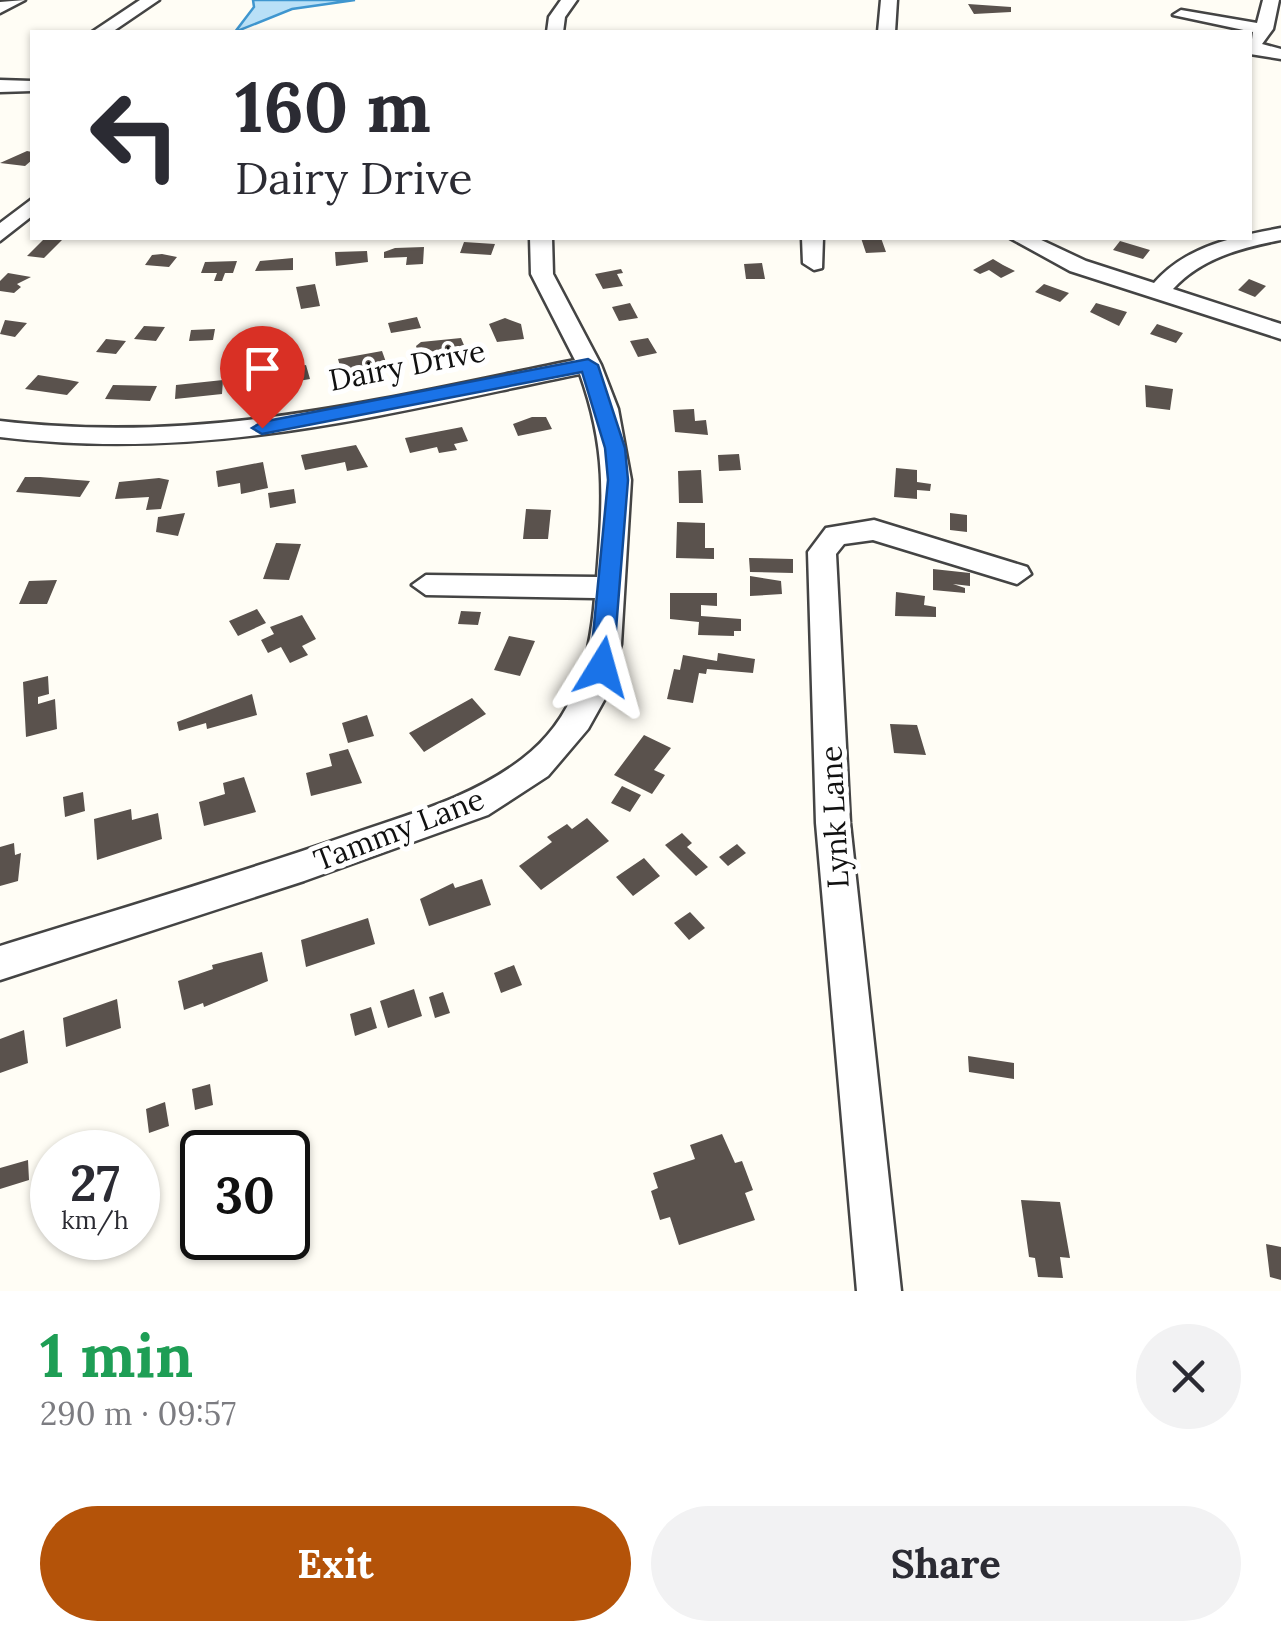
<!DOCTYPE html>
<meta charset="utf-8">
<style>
body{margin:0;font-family:Lora,serif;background:#f2f2f3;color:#2b2b33;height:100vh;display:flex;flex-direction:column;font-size:38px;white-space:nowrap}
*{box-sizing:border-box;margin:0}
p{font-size:32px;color:#7c7c81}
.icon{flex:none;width:55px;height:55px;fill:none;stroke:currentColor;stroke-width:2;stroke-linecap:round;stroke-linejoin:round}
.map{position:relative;height:1291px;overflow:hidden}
.panel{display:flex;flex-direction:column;background:#fff;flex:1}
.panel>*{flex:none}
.hud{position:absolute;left:30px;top:30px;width:1222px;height:210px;border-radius:0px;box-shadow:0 2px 8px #0004;background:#fff;color:#2b2b33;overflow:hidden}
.speed{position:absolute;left:30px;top:1130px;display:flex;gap:20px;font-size:50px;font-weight:700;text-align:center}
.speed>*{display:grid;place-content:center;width:130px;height:130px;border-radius:50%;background:#fff;box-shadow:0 2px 8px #0004;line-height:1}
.speed small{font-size:25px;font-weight:400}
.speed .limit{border:5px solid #111;border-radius:15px;background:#fff;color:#111}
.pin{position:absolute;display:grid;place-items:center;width:85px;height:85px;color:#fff;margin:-102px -42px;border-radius:50% 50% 50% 0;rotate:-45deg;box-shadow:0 0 10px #0007}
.pin .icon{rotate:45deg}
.me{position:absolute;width:110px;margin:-55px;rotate:8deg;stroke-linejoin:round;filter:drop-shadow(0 0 8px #0008)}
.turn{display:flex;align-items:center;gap:35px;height:210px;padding:0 40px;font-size:45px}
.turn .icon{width:130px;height:130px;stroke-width:2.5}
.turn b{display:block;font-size:70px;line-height:85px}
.round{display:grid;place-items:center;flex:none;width:105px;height:105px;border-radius:52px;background:#f2f2f3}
.summary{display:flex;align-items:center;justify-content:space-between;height:170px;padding:0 40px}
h1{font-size:60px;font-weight:800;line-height:75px;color:#1e9e55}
.action{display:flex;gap:20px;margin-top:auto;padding:20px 40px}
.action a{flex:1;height:115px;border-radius:60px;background:#b45309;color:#fff;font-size:40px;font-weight:800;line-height:115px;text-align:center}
.action a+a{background:#f2f2f3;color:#2b2b33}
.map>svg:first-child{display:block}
.water{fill:#b9e0f7;stroke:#3f96cf;stroke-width:2.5}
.building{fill:#5a524d}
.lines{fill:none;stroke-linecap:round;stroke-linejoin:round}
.minor-casing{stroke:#444;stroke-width:5}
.minor{fill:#fff;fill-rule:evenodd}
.route{fill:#1a73e8;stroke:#114b97;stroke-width:2.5}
.labels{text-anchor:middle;stroke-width:10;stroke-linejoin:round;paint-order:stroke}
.street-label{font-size:30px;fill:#111;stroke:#fff}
</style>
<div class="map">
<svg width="1281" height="1291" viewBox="0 0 1281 1291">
<rect width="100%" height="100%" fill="#fffdf5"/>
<path class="water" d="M253,0H355L292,9L235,32L254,7Z"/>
<path class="building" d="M968,4L1011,7V12L974,14Z
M27,151L32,152V160L25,166L0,163Z
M45,238L62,240L44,258L27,256Z
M861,238H881L886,252L866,253Z
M1120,241L1150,250L1143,259L1113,250Z
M464,242L495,244L491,255L460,253Z
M424,247L423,264L406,265L407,257L384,258V252L395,248Z
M367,251L368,262L336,266L335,252Z
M152,255L162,254L177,257L169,267L145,265Z
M293,258V270L255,271L260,261Z
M993,259L1003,265L1015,271L1001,278L989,270L980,274L973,270Z
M237,261L233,273H225L222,281H214L217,273H201L205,262Z
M762,263L765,279H746L744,264Z
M621,269L623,273L617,274L623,286L603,289L595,274Z
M8,273L31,277L17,284L21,287L14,293L0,291V281Z
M1249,279L1266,286L1255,297L1238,290Z
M315,284L320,306L301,309L296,287Z
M1044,284L1069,293L1060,302L1035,292Z
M630,303L638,318L619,321L612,307Z
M1096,303L1127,312L1119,326L1090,312Z
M417,317L421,328L391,333L388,323Z
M505,318L521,324L524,339L497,342L489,324Z
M5,320L27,323L15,337L0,334Z
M1157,324L1183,333L1176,343L1150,334Z
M144,326L165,327L156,341L134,339Z
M215,329L213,340L189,341L191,330Z
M461,338L466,350L420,359L416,346L421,342Z
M648,338L657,353L638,357L630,341Z
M106,339L126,341L116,354L96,352Z
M382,351L387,365L342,373L338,359Z
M306,365L310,379L264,387L260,369L268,367L269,372Z
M38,375L69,380L79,382L67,395L25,389Z
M223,380L222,394L175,399L176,385Z
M113,385L157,386L150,401L105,399Z
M1145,385L1173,389L1170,410L1146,407Z
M694,409L695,421L706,420L708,435L675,432L673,410Z
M532,417H546L552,429L518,436L513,424Z
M462,427L468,441L454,444L457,450L439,453L437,447L410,453L405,438Z
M356,445L368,467L347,471L345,462L305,470L301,455Z
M739,454L741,470L719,471L718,455Z
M263,462L268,488L241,494L240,483L218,487L216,471Z
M896,468L917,470V482L931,484L930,491L917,490V499L894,497Z
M701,470L703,503H679L678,471Z
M25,477H40L90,481L80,497L16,492Z
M159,478L169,480L161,509L146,510L149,497L115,499L119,482Z
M294,489L296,503L270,508L268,493Z
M526,509L551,510L548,539H523Z
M185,513L178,536L156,532L158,517Z
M950,513L967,515V532L950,530Z
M677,522L705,523V548H714V559L676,558Z
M276,543L301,544L289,580L263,579Z
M749,558L793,559V573L750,572Z
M933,569L970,573V586L953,584L965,588V593L933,590Z
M750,576L781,581L782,594L750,596Z
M57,580L47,604H19L29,581Z
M896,592L925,596L924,605L936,607V617L895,616Z
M670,593H717V606L701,605V616L741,619V631H734V636L698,635L699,622L670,619Z
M257,609L266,623L238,636L229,621Z
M461,611L481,612L478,625L458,624Z
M302,615L316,639L302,646L308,655L290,663L281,647L268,653L261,640L274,634L270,627Z
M509,636L535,641L520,676L494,670Z
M718,653L755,659L753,673L707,669L706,674L699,673L693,703L667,699L674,669L680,670L683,655L717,661Z
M48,676L49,694L38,697V704L55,699L57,729L26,737L23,682Z
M252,694L257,715L207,729L206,723L179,731L177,722Z
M472,698L486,714L424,752L409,733Z
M367,715L374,736L348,743L342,723Z
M890,724L917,725L926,755L894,753Z
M644,735L671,748L654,770L665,775L652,794L614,775Z
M348,749L362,783L311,796L306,773L332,766L329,754Z
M244,777L256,812L204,826L199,802L225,794L223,783Z
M622,786L641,795L630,812L611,803Z
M83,792L85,811L65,817L63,797Z
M131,809L132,820L158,813L162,839L97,860L94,819Z
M587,818L609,841L541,890L519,866L552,842L547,837L567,824L572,829Z
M682,833L692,843L687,847L708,867L696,876L665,845Z
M14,843L15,855L21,853L18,881L0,886V847Z
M737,844L746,853L728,866L719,857Z
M644,858L660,876L633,896L616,877Z
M482,879L491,905L429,926L420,899L453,883L455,888Z
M690,912L705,928L689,940L674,923Z
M368,918L375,944L306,967L301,940Z
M262,952L268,981L204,1007L203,1003L184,1010L178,981L213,969L212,965Z
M514,965L522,985L501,993L494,973Z
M414,989L422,1016L388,1028L380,1001Z
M443,992L450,1013L435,1018L429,997Z
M117,999L121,1028L66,1047L63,1018Z
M371,1007L377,1028L355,1036L350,1014Z
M24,1030L28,1063L0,1073V1039Z
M968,1056L1014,1063V1079L969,1072Z
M210,1084L213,1105L195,1110L192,1089Z
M165,1102L169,1126L149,1133L146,1109Z
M722,1134L735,1163L742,1161L753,1190L745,1193L755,1220L679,1245L670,1217L660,1220L651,1191L658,1188L653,1173L695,1159L690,1145Z
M28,1160L29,1180L0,1189V1168Z
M1021,1200L1060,1202L1070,1258L1060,1257L1063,1278L1038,1277L1035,1258L1029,1257Z
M1266,1244L1281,1247V1280L1270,1277Z"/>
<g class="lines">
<defs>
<path id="minor" d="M25,0L0,13V2Z
M140,0H159L112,32H92Z
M561,0H577L565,17L563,32H547L549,17Z
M881,0H897L895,32H878Z
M1263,0H1279L1273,29L1262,44L1281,49V59L1250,54L1253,32L1173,15L1181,10L1257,23Z
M0,80L32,81V91L0,92Z
M32,199V216L0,241V223Z
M1281,228V240C1241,248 1201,258 1173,289L1281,324V339L1070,271L1010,238H1037L1086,261L1154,283C1187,245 1237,236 1281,228Z
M530,238H552L553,274L601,365L618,409L631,480L621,644L607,695L588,729L548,776L488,815L304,881L0,980V946C116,910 234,875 349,835C409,814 471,798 522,759C575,719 590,660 595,598L426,595L412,585L426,575L597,577C603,499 607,450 580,374C379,415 208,462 0,437V421C204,445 377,400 575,360L531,274Z
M802,238H823L822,268L814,270L803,263Z
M874,520L1027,567L1031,574L1017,584L873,540L844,544L836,554L850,823L901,1291H857L816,823L808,552L826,528Z"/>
</defs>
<use href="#minor" class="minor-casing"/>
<use href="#minor" class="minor"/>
</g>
<path class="route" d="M588,359L598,365L625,448L628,480L613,667L602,676L590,667L608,480L605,448L582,372L262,434L252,428L262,422Z"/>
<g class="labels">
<g class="street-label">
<text transform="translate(407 366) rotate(-11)" y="10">Dairy Drive</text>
<text transform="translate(835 817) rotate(-93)" y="10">Lynk Lane</text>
<text transform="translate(399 830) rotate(-21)" y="10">Tammy Lane</text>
</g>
</g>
</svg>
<div class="speed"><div>27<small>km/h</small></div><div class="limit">30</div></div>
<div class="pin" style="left:262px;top:428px;background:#d93025"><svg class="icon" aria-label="arrive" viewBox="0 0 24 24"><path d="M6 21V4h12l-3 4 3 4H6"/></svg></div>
<svg class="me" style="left:602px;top:667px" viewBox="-20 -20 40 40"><path d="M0-17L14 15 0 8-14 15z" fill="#1a73e8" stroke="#fff" stroke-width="4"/></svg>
<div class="hud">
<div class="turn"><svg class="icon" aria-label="left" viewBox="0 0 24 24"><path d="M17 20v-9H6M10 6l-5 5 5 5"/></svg><div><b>160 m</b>Dairy Drive</div></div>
</div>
</div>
<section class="panel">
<div class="summary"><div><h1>1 min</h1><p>290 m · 09:57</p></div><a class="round"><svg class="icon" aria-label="close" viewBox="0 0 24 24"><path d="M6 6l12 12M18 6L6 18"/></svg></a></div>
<div class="action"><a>Exit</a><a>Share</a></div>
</section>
